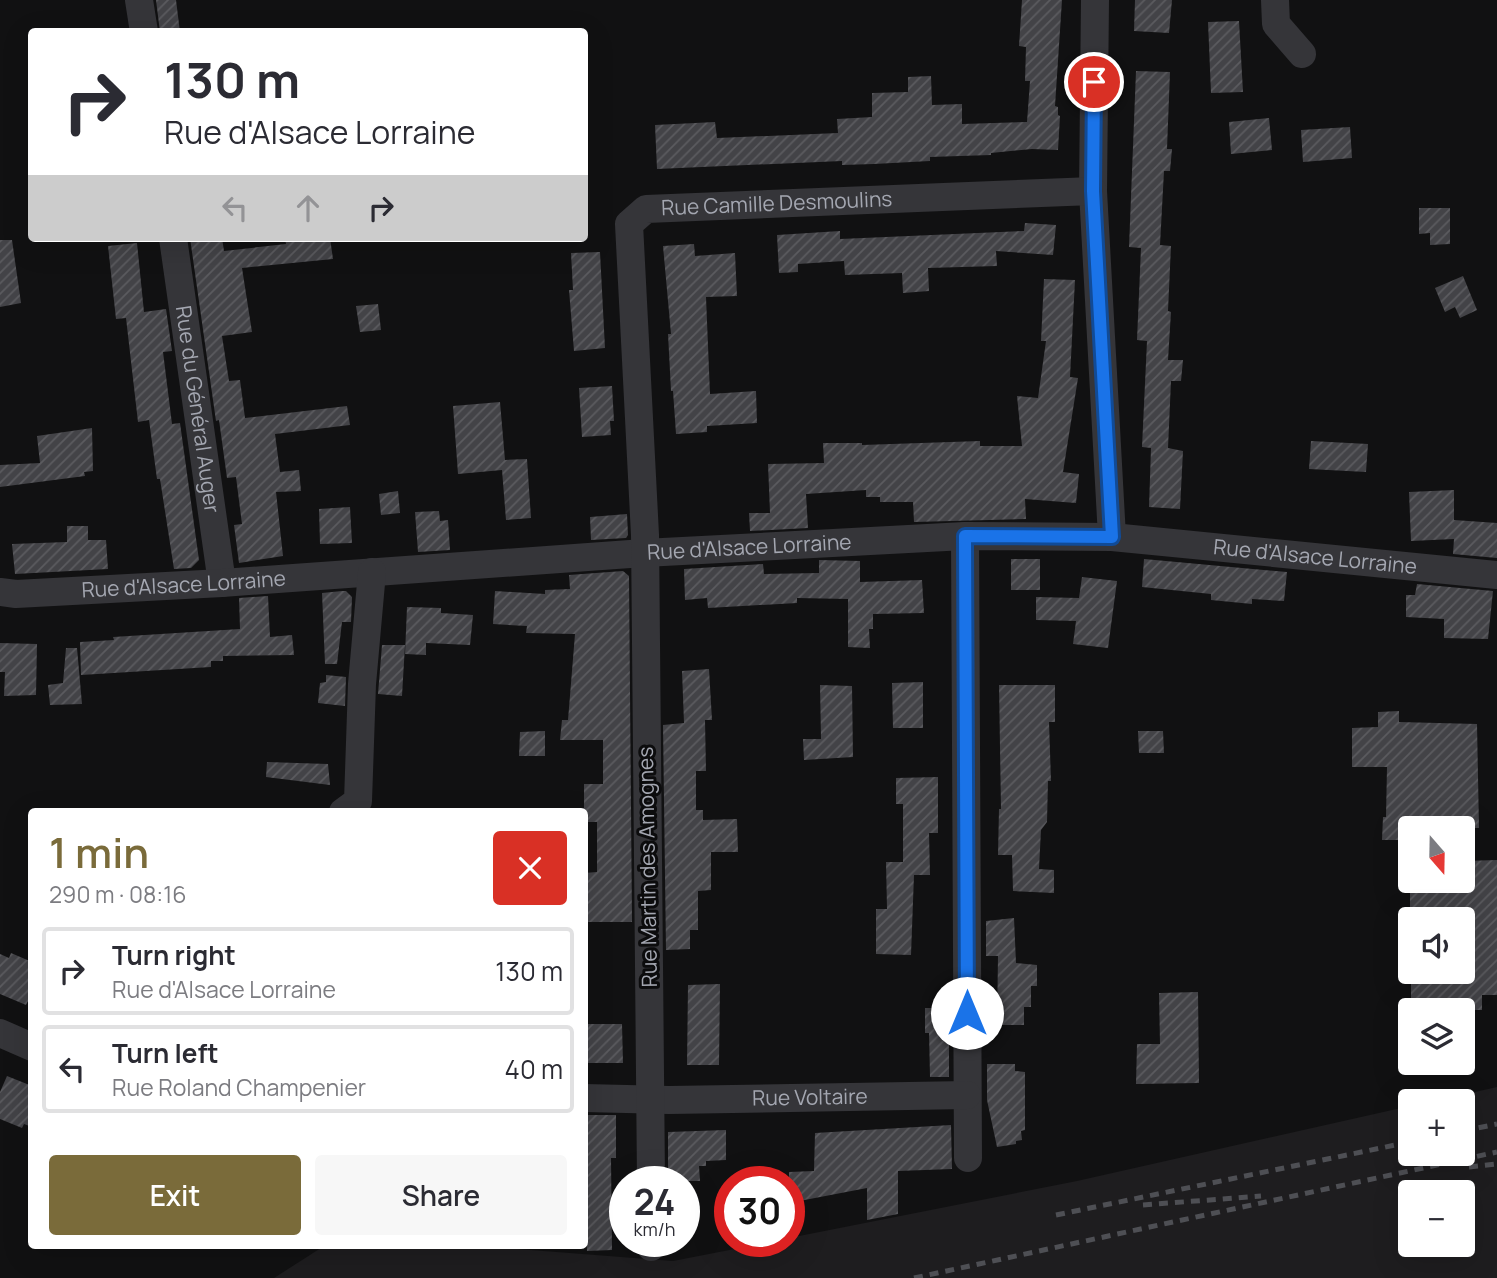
<!DOCTYPE html>
<meta charset="utf-8">
<style>
body{margin:0;font-family:Manrope,sans-serif;background:#f7f7f7;color:#2b2b33;height:100vh;display:flex;flex-direction:column;font-size:26px;white-space:nowrap}
*{box-sizing:border-box;margin:0}
p{font-size:23px;color:#7c7c81}
.icon{flex:none;width:38px;height:38px;fill:none;stroke:currentColor;stroke-width:2;stroke-linecap:round;stroke-linejoin:round}
.map{position:relative;flex:1;overflow:hidden}
.drawer{position:absolute;left:28px;top:808px;width:560px;height:441px;display:flex;flex-direction:column;background:#fff;border-radius:7px;box-shadow:0 7px 28px #0002}
.drawer>*{flex:none}
.guide{position:absolute;left:28px;top:28px;width:560px;height:214px;border-radius:7px;box-shadow:0 7px 28px #0002;background:#fff;color:#2b2b33;overflow:hidden}
.needle{width:46px;rotate:160deg}
.buttons{position:absolute;left:1398px;top:816px;display:grid;gap:14px}
.buttons a{display:grid;place-items:center;width:77px;height:77px;border-radius:7px;background:#fff;box-shadow:0 7px 28px #0002;font-size:35px}
.speed{position:absolute;left:609px;top:1166px;display:flex;gap:14px;font-size:35px;font-weight:700;text-align:center}
.speed>*{display:grid;place-content:center;width:91px;height:91px;border-radius:50%;background:#fff;box-shadow:0 7px 28px #0002;line-height:1}
.speed small{font-size:18px;font-weight:400}
.speed .limit{border:10px solid #d22;background:#fff;color:#111}
.pin{position:absolute;display:grid;place-items:center;width:60px;height:60px;color:#fff;margin:-30px;border:4px solid #fff;border-radius:50%;box-shadow:0 2px 7px #0007}
.me{position:absolute;width:77px;margin:-38px;rotate:0deg;stroke-linejoin:round;filter:drop-shadow(0 0 5px #0008)}
.turn{display:flex;align-items:center;gap:24px;height:147px;padding:0 21px;font-size:32px}
.turn .icon{width:91px;height:91px;stroke-width:2.5}
.turn b{display:block;font-size:49px;line-height:60px}
.lanes{display:flex;align-items:center;height:66px;padding:0 21px;background:#0003;justify-content:center;gap:35px;direction:ltr}
.lanes .off{opacity:.35}
.round{display:grid;place-items:center;flex:none;width:74px;height:74px;border-radius:7px;background:#f7f7f7}
.headline{display:flex;align-items:center;justify-content:space-between;height:119px;padding:0 21px}
h1{font-size:42px;font-weight:600;line-height:52px;color:#7a6b3a}
.primary-button{display:flex;gap:14px;margin-top:auto;padding:14px 21px}
.primary-button a{flex:1;height:80px;border-radius:7px;background:#7a6b3a;color:#fff;font-size:28px;font-weight:600;line-height:80px;text-align:center}
.primary-button a+a{background:#f7f7f7;color:#2b2b33}
ul{padding:0;list-style:none}
li{display:flex;align-items:center;gap:21px;height:88px;margin:0 14px 10px;padding:0 7px;border:4px solid #e1e1e2;border-radius:7px}
li div{flex:1}
li b{display:block;font-size:26px}
li em{font-style:normal}
.map>svg:first-child{display:block}
.built{fill:#1e1d1f;fill-rule:evenodd}
.building{fill:url(#building-hatch)}
.lines{fill:none;stroke-linecap:round;stroke-linejoin:round}
.minor{stroke:#353539;stroke-width:28}
.rail{stroke:#4e4f54;stroke-width:5;stroke-dasharray:9 7;stroke-linecap:butt}
.route-casing{stroke:#114b97;stroke-width:18}
.route{stroke:#1a73e8;stroke-width:12}
.labels{text-anchor:middle;stroke-width:6;stroke-linejoin:round;paint-order:stroke}
.street-label{font-size:21px;fill:#a4a7b1;stroke:#0c0c0d}
</style>
<div class="map">
<svg width="1497" height="1278" viewBox="0 0 1497 1278">
<defs>
<pattern id="building-hatch" width="6" height="6" patternUnits="userSpaceOnUse" patternTransform="scale(1.75)"><rect width="6" height="6" fill="#434347"/><path d="M-1 1l2-2M0 6l6-6M5 7l2-2" fill="none" stroke="#5b5b5f"/></pattern>
</defs>
<rect width="100%" height="100%" fill="#111112"/>
<path class="built" d="M1497,1087V1278H274L324,1246H479L673,1261L776,1241H789V1238L1077,1181L1410,1106V1153H1463V1101H1435ZM1410,1192H1463V1244H1410Z"/>
<path class="building" d="M156,0H176L180,32H160Z
M1022,0H1062L1055,106L1058,107V115L1060,116L1058,150L1032,149L991,153V155L930,157V161L874,164L842,165V161L657,169L655,125L715,122L717,138L838,133L837,119L872,117V93L908,92V77L931,76L932,105L962,104V124L1027,122L1030,81H1025L1026,47L1019,46Z
M1135,0H1172L1169,33L1134,31Z
M1239,21L1243,92L1211,93L1208,22Z
M1136,71L1170,72L1167,149H1172L1170,171H1164L1160,245L1171,246L1168,311L1171,312L1168,360H1183L1181,381H1171L1168,448L1183,451L1180,509L1149,507L1151,448L1142,447L1147,341L1137,340L1141,248L1129,247Z
M1269,118L1272,150L1231,154L1229,122Z
M1350,127L1352,158L1303,162L1301,130Z
M1419,208H1450V244L1430,245V233L1419,234Z
M1025,223L1056,225L1053,255L996,251L997,266L928,268L929,291L903,293L902,273L845,275L844,261L798,264V272L779,273L777,235L840,231V239L1024,231Z
M190,238H222L224,251L286,244L285,238H330L333,259L242,268L252,332L222,336L229,381L240,380L245,418L347,406L350,425L275,434L280,472L299,470L301,491L276,492L283,556L239,563L234,525L242,524L236,477L227,478L219,420L216,421Z
M0,240H12L21,303L0,307Z
M137,243L144,312L166,309L172,351L163,352L172,424L180,423L199,560L191,568L174,569L160,479H157L149,420L138,422L126,318L116,319L108,246Z
M694,244L695,256L735,253L737,296L706,297L710,394L756,391L757,423L707,426V432L676,434L673,391H671L668,334H671L663,246Z
M600,252L605,348L574,351L569,290H573L571,253Z
M1463,276L1477,310L1460,318L1455,307L1445,312L1435,288Z
M1044,279L1075,280L1070,377L1078,378L1063,472L1079,474L1076,503L1025,499L1026,519L914,522L913,502H880V497H866V490L806,494L808,528L750,531L749,513H770L768,464L824,463L823,443H862V445L980,441V446H1022L1017,396L1038,398L1046,341H1041Z
M378,304L381,330L360,332L356,306Z
M612,386L614,421H610L611,435L582,437L579,388Z
M500,402L505,460L527,459L531,518L506,520L502,470L458,474L453,406Z
M92,428L93,471L84,472L85,476L0,487V465L40,463L37,436Z
M1311,441L1368,444L1366,472L1309,469Z
M1454,490V520L1497,523V558L1453,554L1454,539L1411,541L1409,492Z
M398,491L400,513L381,515L379,494Z
M350,507L352,543L320,544L319,509Z
M439,511L440,521L448,520L450,550L418,552L415,512Z
M627,514L628,535L626,538L591,540L590,517Z
M67,526H88V540H106L108,569L15,574L12,544L67,542Z
M1011,559H1040V590H1011Z
M1144,559L1287,572L1284,601L1252,599V604L1211,600V594L1142,587Z
M819,560L860,561V582L922,580L924,613L873,614V629H869L870,648L848,647V599L797,598V603L708,608L707,598L685,600L684,569L763,564L764,574L819,573Z
M623,571L629,576L632,922H584V873L597,872V822H584V784H603V740H560L562,720H568L575,634L526,633L527,626L493,624L495,591L545,594V590L570,589L569,575Z
M1082,577L1117,581L1108,648L1073,644L1076,621L1036,620V597L1079,598Z
M1417,584L1493,591L1488,639L1444,638V619L1406,617V595H1415Z
M342,591H346L352,597L351,622H342L337,664H325L322,593Z
M268,596L270,637L292,635L294,655L223,656V661H211V667L81,675L80,642L114,640L113,637L240,629L239,598Z
M407,607L441,608V613L473,615L470,645L426,643V655L405,654Z
M0,643L37,644L36,695L4,696L5,672H0Z
M382,645H405L402,696L378,694Z
M66,648H77L82,704L50,705L48,685L63,683Z
M709,669L712,720H705L706,771H696V810H703V820L737,819L738,852H711V890L698,891V930H690V949L666,950L663,725L684,723L682,671Z
M326,675L346,677L345,706L318,703L320,683L326,682Z
M923,682V728H893L892,683Z
M820,685L852,686L853,757L804,760L803,739H821Z
M999,685H1055V722H1049L1051,781H1048L1047,822L1041,830L1039,869L1054,870V893L1013,891L1012,855H998L999,809H1001Z
M1399,711V722L1477,724L1479,828H1410V840H1382L1383,817H1386L1387,767H1352V728L1378,727V712Z
M545,731V756H519L520,732Z
M1138,731H1163L1164,753H1139Z
M267,762L328,764L330,785L266,777Z
M938,777V833H929L930,875H914L911,955L876,954V909H887L886,862H903V804H896V778Z
M1497,860V995H1482V1010H1411V971H1463V919H1410V880H1463V861Z
M1014,918L1016,963L1037,965V986H1031V1007H1024V1025H997L998,956H986V921Z
M11,953L32,962V993L26,1005L0,994V954L9,958Z
M720,984L719,1065H687L688,985Z
M1198,992L1199,1083L1136,1084L1137,1044H1160L1159,993Z
M925,1008H949V1077H930L929,1033H925Z
M584,1024H622L623,1063H584Z
M987,1064H1015V1071L1025,1072V1130L1021,1131L1022,1140L1016,1141V1144L997,1147L987,1100Z
M7,1076L32,1086V1127L24,1124L22,1128L0,1119V1092Z
M584,1115H616V1158H611L612,1250L587,1251L586,1230H584Z
M951,1125L952,1169L898,1171V1214L867,1220V1188L789,1203V1172L814,1171L815,1133Z
M726,1130V1160L706,1161V1166H699L700,1181H668V1132Z"/>
<g class="lines">
<g class="minor">
<path d="M139,0L144,32"/>
<path d="M1095,0L1093,191L1112,537"/>
<path d="M1275,0L1276,24L1302,54"/>
<path id="s1" d="M173,238L222,583"/>
<path d="M965,536L968,1158"/>
<path id="s2" d="M0,592L16,594L222,583L644,553L965,536L1112,537L1497,575"/>
<path d="M343,812L358,801L362,684L372,572"/>
<path d="M0,1033L32,1047"/>
<path id="s3" d="M584,1098L669,1100L967,1095"/>
<path id="s4" d="M651,1181L645,535L629,224L646,209L1093,191"/>
<path d="M651,1247V1241"/>
</g>
<path class="rail" d="M1463,1131L1497,1124
M1469,1167L1497,1164
M1143,1205L1261,1196
M1056,1215L1410,1142
M914,1278L1497,1152"/>
</g>
<g class="lines">
<defs>
<path id="route" d="M967,1013L965,536L1112,537L1093,191L1094,82"/>
</defs>
<use href="#route" class="route-casing"/>
<use href="#route" class="route"/>
</g>
<g class="labels">
<g class="street-label">
<text dy="7" stroke="none"><textPath href="#s4" startOffset="1111">Rue Camille Desmoulins</textPath></text>
<text dy="7" stroke="none"><textPath href="#s1" startOffset="173">Rue du Général Auger</textPath></text>
<text dy="7" stroke="none"><textPath href="#s2" startOffset="751">Rue d'Alsace Lorraine</textPath></text>
<text dy="7" stroke="none"><textPath href="#s2" startOffset="1318">Rue d'Alsace Lorraine</textPath></text>
<text dy="7" stroke="none"><textPath href="#s2" startOffset="184">Rue d'Alsace Lorraine</textPath></text>
<text transform="translate(648 867) rotate(-91)" y="7">Rue Martin des Amognes</text>
<text dy="7" stroke="none"><textPath href="#s3" startOffset="226">Rue Voltaire</textPath></text>
</g>
</g>
</svg>
<div class="buttons">
<a><svg class="needle" viewBox="-14 -14 28 28"><path d="M0-13l5 13h-10z" fill="#e53935"/><path d="M0 13l5-13h-10z" fill="#7c7c81"/></svg></a>
<a><svg class="icon" aria-label="sound" viewBox="0 0 24 24"><path d="M4 9h4l5-4v14l-5-4H4zM17 9q2 3 0 6"/></svg></a>
<a><svg class="icon" aria-label="layers" viewBox="0 0 24 24"><path d="M12 4l9 5-9 5-9-5zM3 14l9 5 9-5"/></svg></a>
<a>+</a>
<a>−</a>
</div>
<div class="speed"><div>24<small>km/h</small></div><div class="limit">30</div></div>
<div class="pin" style="left:1094px;top:82px;background:#d93025"><svg class="icon" aria-label="arrive" viewBox="0 0 24 24"><path d="M6 21V4h12l-3 4 3 4H6"/></svg></div>
<svg class="me" style="left:967px;top:1013px" viewBox="-20 -20 40 40"><circle r="19" fill="#fff"/><path d="M0-13L10 11 0 6-10 11z" fill="#1a73e8"/></svg>
<div class="guide">
<div class="turn"><svg class="icon" aria-label="right" viewBox="0 0 24 24"><path d="M7 20v-9h11M14 6l5 5-5 5"/></svg><div><b>130 m</b>Rue d'Alsace Lorraine</div></div>
<div class="lanes"><svg class="icon off" aria-label="left" viewBox="0 0 24 24"><path d="M17 20v-9H6M10 6l-5 5 5 5"/></svg><svg class="icon off" aria-label="ahead" viewBox="0 0 24 24"><path d="M12 20V5M6 11l6-6 6 6"/></svg><svg class="icon" aria-label="right" viewBox="0 0 24 24"><path d="M7 20v-9h11M14 6l5 5-5 5"/></svg></div>
</div>
<section class="drawer">
<div class="headline"><div><h1>1 min</h1><p>290 m · 08:16</p></div><a class="round" style="background:#d93025;color:#fff"><svg class="icon" aria-label="close" viewBox="0 0 24 24"><path d="M6 6l12 12M18 6L6 18"/></svg></a></div>
<ul>
<li><svg class="icon" aria-label="right" viewBox="0 0 24 24"><path d="M7 20v-9h11M14 6l5 5-5 5"/></svg><div><b>Turn right</b><p>Rue d'Alsace Lorraine</p></div><em>130 m</em></li>
<li><svg class="icon" aria-label="left" viewBox="0 0 24 24"><path d="M17 20v-9H6M10 6l-5 5 5 5"/></svg><div><b>Turn left</b><p>Rue Roland Champenier</p></div><em>40 m</em></li>
</ul>
<div class="primary-button"><a>Exit</a><a>Share</a></div>
</section>
</div>
